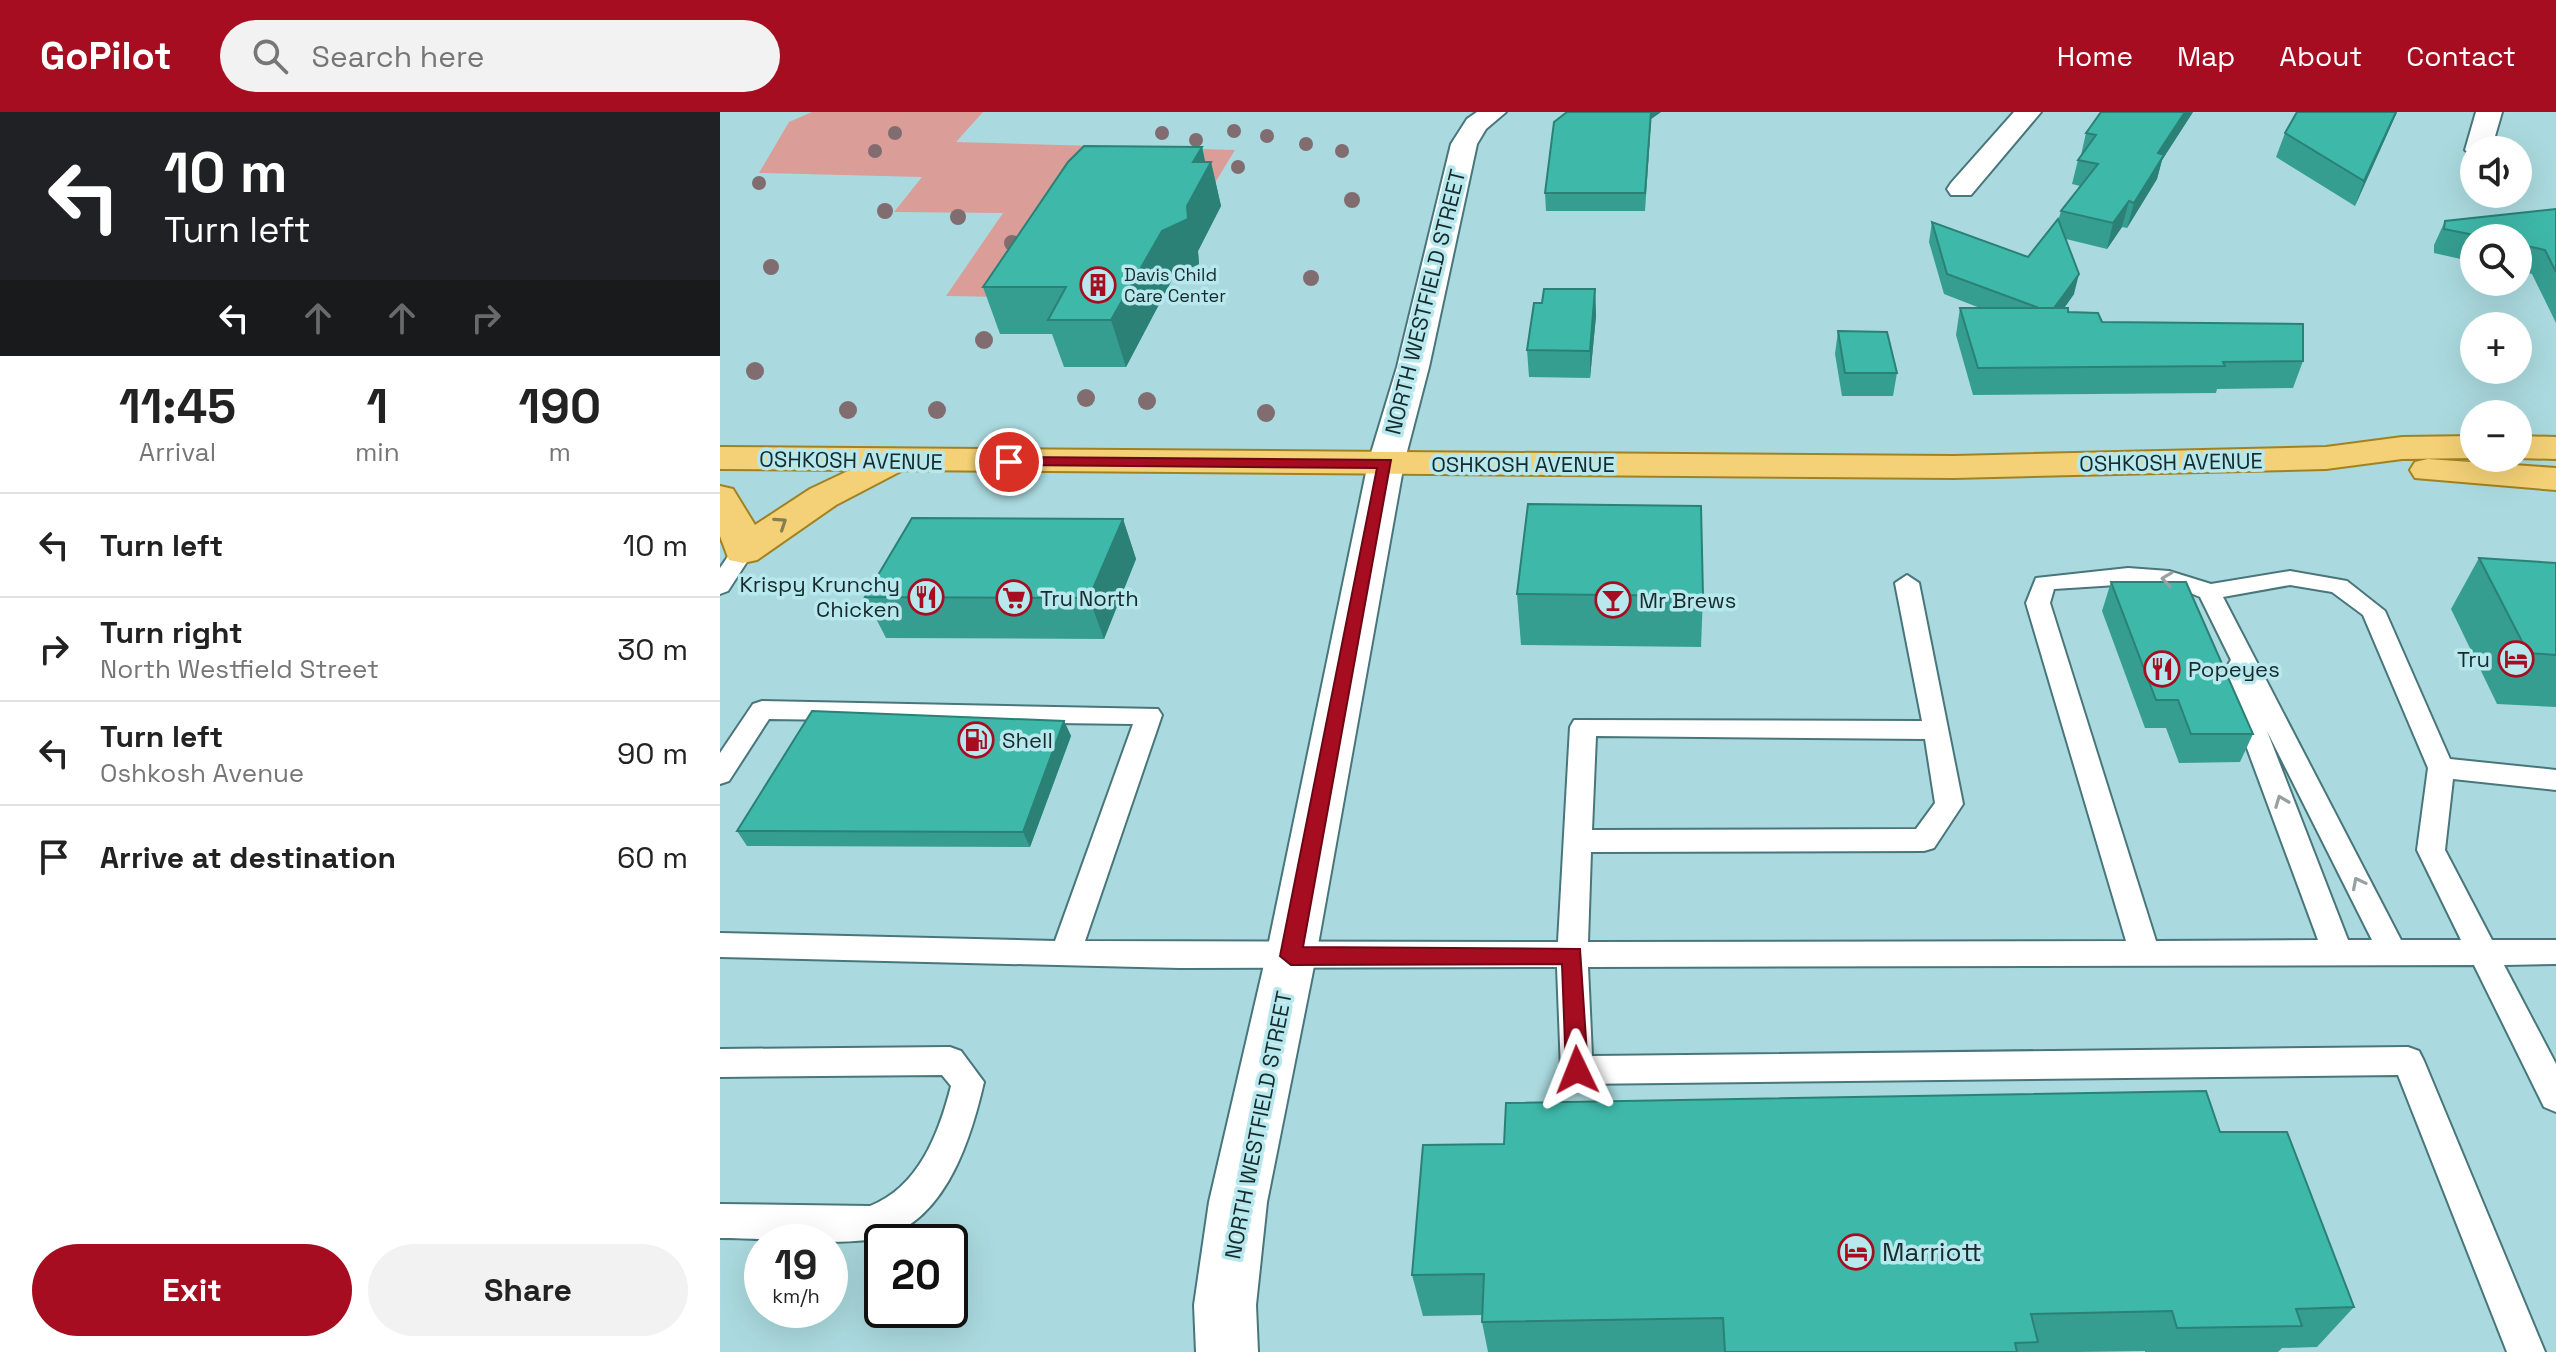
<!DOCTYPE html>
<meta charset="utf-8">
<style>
body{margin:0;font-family:"Space Grotesk",sans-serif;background:#f2f2f2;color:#222;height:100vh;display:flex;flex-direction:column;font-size:30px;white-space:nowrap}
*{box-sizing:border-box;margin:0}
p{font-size:26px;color:#767676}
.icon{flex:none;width:44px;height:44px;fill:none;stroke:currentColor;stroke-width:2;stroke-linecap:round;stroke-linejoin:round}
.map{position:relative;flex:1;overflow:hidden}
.sheet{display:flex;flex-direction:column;background:#fff;width:720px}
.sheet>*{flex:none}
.hud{background:#202124;color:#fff;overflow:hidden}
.buttons{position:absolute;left:1740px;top:24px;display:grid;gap:16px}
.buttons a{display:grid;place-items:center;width:72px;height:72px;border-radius:50%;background:#fff;box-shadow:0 8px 32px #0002;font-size:40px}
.speed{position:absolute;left:24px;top:1112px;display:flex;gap:16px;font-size:40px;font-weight:700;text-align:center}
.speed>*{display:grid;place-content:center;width:104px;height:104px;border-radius:50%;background:#fff;box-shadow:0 8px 32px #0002;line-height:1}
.speed small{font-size:20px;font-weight:400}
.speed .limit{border:4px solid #111;border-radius:12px;background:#fff;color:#111}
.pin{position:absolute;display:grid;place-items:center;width:68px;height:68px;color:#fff;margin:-34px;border:4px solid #fff;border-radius:50%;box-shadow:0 2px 8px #0007}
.me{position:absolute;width:88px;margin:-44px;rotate:358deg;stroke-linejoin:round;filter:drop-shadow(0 0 6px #0008)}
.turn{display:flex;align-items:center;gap:28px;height:168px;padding:0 32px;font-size:36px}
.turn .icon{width:104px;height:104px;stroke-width:2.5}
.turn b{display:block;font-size:56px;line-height:68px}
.lanes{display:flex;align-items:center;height:76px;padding:0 32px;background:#0003;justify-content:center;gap:40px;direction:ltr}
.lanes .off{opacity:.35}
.eta{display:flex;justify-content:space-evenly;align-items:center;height:136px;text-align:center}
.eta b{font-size:48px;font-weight:700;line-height:56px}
.action{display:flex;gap:16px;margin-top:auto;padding:16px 32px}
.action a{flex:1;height:92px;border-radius:48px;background:#a60d20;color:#fff;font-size:32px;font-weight:700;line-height:92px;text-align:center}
.action a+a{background:#f2f2f2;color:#222}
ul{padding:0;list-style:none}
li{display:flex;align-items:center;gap:24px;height:104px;padding:0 32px;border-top:2px solid #e0e0e0}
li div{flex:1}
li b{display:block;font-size:30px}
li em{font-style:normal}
header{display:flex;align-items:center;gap:48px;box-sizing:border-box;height:112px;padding:0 40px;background:#a60d20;color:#fff}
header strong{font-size:38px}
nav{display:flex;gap:44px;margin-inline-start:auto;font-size:28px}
.search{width:560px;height:72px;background:#f2f2f2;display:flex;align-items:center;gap:20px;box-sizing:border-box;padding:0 28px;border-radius:44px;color:#767676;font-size:30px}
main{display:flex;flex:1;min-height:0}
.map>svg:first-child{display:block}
.green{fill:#db9d98}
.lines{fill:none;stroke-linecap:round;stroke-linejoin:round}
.lane-casing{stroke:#48767a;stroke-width:4}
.street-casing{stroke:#48767a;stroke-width:4}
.primary-casing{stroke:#a18222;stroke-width:4}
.lane{fill:#fff;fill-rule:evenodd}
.street{fill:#fff;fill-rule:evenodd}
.primary{fill:#f4d177;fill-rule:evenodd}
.tree{fill:#816c70}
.wall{fill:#359e91}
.shaded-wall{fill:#2b8176}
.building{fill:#3eb8a9;stroke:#2b8176;stroke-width:2}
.oneway{stroke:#867e52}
.oneway2{stroke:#979fa0}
.route{fill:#a60d20;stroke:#6c0815;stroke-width:2}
.labels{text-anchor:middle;stroke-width:7;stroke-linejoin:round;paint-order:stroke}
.far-poi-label{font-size:18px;fill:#172a2c;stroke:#b7e8ed;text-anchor:start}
.street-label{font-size:22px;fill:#172a2c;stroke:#b7e8ed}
.poi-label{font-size:22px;fill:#172a2c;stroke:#b7e8ed;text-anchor:start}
.near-poi-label{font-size:26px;fill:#172a2c;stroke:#b7e8ed;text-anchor:start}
</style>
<header>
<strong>GoPilot</strong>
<div class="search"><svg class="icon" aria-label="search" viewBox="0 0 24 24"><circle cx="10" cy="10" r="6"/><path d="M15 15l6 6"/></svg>Search here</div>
<nav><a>Home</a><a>Map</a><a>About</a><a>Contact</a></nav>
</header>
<main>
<section class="sheet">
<div class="hud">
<div class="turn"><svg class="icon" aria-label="left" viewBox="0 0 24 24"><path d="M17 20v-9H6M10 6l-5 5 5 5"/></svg><div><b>10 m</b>Turn left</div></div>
<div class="lanes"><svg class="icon" aria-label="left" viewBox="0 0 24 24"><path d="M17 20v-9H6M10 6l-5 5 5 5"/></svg><svg class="icon off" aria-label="ahead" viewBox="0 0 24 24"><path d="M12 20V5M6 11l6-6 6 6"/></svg><svg class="icon off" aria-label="ahead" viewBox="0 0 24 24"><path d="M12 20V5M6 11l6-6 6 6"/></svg><svg class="icon off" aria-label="right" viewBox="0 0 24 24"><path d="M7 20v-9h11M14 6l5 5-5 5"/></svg></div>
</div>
<div class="eta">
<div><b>11:45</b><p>Arrival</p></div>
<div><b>1</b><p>min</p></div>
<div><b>190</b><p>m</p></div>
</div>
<ul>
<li><svg class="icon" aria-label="left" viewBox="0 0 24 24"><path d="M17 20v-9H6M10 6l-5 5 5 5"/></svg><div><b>Turn left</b></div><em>10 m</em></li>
<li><svg class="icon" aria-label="right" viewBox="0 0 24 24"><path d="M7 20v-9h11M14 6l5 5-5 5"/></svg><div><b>Turn right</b><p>North Westfield Street</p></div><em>30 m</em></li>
<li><svg class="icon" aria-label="left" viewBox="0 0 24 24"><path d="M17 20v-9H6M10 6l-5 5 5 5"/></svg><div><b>Turn left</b><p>Oshkosh Avenue</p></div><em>90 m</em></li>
<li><svg class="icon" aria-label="arrive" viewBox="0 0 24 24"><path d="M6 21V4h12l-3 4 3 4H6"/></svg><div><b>Arrive at destination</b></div><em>60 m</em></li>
</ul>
<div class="action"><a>Exit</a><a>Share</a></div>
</section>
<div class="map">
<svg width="1836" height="1240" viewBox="0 0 1836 1240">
<rect width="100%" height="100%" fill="#aadadf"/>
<path class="green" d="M92,0H263L236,30L515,38L490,79L288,185L226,184L283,101L174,100L202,65L39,61L69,10Z"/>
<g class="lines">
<defs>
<path id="lane" d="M23,432L34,439L8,479L0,482V456L15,434Z
M1408,456L1449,459L1491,472L1570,459L1627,469L1665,499L1730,647L1836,658V678L1733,667L1725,738L1772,828H1836V852L1784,853L1836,952V1000L1824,995L1754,853L868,855L872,944L1688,935L1699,939L1704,949L1825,1240H1787L1678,963L857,972L846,968L841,958L837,855L460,856L0,845V821L335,829L413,612L49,607L9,669L0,672V641L33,592L42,589L438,597L442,603L365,829L838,830L850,615L854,608L1202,609L1175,471L1187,463L1199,471L1243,692L1214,736L1204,739L871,740L868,830L1406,829L1306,491L1316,466ZM1428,471L1461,477L1480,485L1511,548L1507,554L1514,601L1598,828L1436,829L1330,491L1334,477ZM1570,473L1612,480L1643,503L1708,656L1697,738L1741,828H1681L1503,485ZM1547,619L1652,828H1628ZM876,624L1205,627L1215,691L1196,717L872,718Z
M230,935L241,939L264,970C250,1031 222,1120 148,1128C100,1133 48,1126 0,1126V1092L150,1094C199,1075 219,1021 231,974L222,963L0,965V937Z"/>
<path id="street" d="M757,0H786L766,17L757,32L709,255L684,351L596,844L547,1090L536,1193L538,1240H476L474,1193L489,1090L546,844L648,351L677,255L731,32L747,7Z
M1294,0H1321L1251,83H1231L1227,77L1231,71Z
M1756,0H1782L1771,38H1754V45L1745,38Z"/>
<path id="primary" d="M1754,324V346L1682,347L1606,357L1234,366L183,358L116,393L37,448L23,451L9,448L0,424V374L13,377L35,413L90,377L130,358L0,357V335L1234,344L1606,335L1682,325Z
M1798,324L1836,325V347L1798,346Z
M1708,347L1836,356V378L1695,366L1690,358L1695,350Z"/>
</defs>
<use href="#lane" class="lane-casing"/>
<use href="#street" class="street-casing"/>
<use href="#primary" class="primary-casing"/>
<use href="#lane" class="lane"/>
<use href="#street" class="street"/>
<use href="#primary" class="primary"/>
</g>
<g class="tree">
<circle cx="514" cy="19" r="7"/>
<circle cx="175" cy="21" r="7"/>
<circle cx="442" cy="21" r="7"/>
<circle cx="547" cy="24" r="7"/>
<circle cx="476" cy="28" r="7"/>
<circle cx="586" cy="32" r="7"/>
<circle cx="155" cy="39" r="7"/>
<circle cx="622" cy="39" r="7"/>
<circle cx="518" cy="55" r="7"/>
<circle cx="39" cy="71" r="7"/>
<circle cx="632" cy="88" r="8"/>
<circle cx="165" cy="99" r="8"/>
<circle cx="238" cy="105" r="8"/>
<circle cx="292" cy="131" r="8"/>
<circle cx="51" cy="155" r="8"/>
<circle cx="591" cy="166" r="8"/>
<circle cx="264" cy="228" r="9"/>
<circle cx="35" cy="259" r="9"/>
<circle cx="366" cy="286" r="9"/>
<circle cx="427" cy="289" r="9"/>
<circle cx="128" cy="298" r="9"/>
<circle cx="217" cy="298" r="9"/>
<circle cx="546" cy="301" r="9"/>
</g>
<path class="wall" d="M847,0H941L931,7L925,99H826L825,81Z
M1381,0H1473L1442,48L1437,67L1407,116L1402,115L1387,137L1346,127L1354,182L1344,196L1348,200L1382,210L1583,249L1573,276L1497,277L1496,281L1253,283L1236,223L1240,196H1260L1224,182L1209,130L1212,110L1308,145L1338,109L1341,99L1360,74L1352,72L1358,48L1361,43L1366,21Z
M1577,0H1677L1635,94L1556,45L1565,21Z
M482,35L485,50H491L501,94L478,139L479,152L454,164L406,255H344L332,222H280L263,175Z
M1836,97V211L1812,162L1798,159V126H1754V150L1714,141V133L1725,109Z
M875,177L876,204L870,266L809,265L807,238L822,191Z
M1118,219L1177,261L1173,284H1122L1115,242Z
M403,407L416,447L384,527L166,526L145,485Z
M1759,446L1836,451V595L1777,592L1731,497Z
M1391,470L1533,622L1520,650L1459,651L1446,616H1425L1382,499Z
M797,482L983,484L981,535L801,533Z
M344,609L351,624L310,735L27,734L17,719Z
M1500,1020L1634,1195L1597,1235L1562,1236L1558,1240H1425V1239L1358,1240H768L762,1210V1203L703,1204L692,1163Z"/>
<path class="shaded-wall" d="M931,0H941L931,7L925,99Z
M1465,0H1473L1442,48L1437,67L1407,116L1414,91L1438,41Z
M1676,0H1677L1635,94L1644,69Z
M482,35L487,58L491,50L501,94L478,139L479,152L454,164L406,255L391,208L442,119L467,94L473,50Z
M1409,89L1402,115L1387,137L1393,111Z
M1359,162L1354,182L1326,222L1331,201Z
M875,177L876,204L870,266V239Z
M403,407L416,447L384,527L369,486Z
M344,609L351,624L310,735L303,720Z"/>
<path class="building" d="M847,0H931L925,81H825L834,10Z
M1381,0H1465L1438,41L1444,43L1414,91L1409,89L1393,111L1341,99L1378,52L1358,48L1376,23L1366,21Z
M1577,0H1676L1644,69L1565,21Z
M364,34L482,35L473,50H491L467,94L468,107L442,119L391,208H328L346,175H263L348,50Z
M1836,97V160L1825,138L1798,132V126H1769L1724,117L1725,109Z
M1338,107L1359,162L1334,196H1319L1227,162L1212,110L1308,145Z
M824,177H875L870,239L807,238L814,191H822Z
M1240,196H1348V200L1378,201L1382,210L1583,212V249L1503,250L1505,254L1258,256Z
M1118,219L1167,220L1177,261H1125Z
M808,392L981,394L983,484L797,482Z
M192,406L403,407L369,486L145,485Z
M1759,446L1836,451V543L1808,541Z
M1391,470H1466L1533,622H1471L1458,588H1436Z
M92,599L344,609L303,720L17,719Z
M1486,979L1500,1020H1567L1634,1195L1576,1197L1582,1214L1457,1216L1452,1199L1311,1202L1318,1230L1295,1231L1297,1240H1005L1003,1206L762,1210L764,1162L692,1163L703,1033L784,1032L786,991Z"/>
<defs><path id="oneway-chevron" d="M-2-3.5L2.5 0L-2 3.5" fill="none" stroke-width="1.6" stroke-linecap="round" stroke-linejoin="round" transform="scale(2)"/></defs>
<use class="oneway" href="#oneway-chevron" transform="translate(61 411) rotate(-34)"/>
<g class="oneway2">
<use href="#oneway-chevron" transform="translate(1447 467) rotate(-172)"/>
<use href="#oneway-chevron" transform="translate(1561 689) rotate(-111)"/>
<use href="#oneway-chevron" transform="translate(1638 771) rotate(-117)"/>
</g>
<path class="route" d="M289,345L671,348L583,835L860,837L868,958L865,965L857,968L849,965L846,958L842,852L571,853L560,844L657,356L284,353V346Z"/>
<defs>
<symbol id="building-ring" viewBox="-11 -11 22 22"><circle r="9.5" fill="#b7e8ed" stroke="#a60d20" stroke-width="1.5"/><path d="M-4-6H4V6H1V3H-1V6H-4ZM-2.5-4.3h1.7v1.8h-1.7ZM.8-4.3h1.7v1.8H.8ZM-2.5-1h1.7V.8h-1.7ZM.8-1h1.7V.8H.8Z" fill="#a60d20"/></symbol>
<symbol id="restaurant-ring" viewBox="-11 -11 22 22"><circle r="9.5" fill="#b7e8ed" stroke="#a60d20" stroke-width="1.5"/><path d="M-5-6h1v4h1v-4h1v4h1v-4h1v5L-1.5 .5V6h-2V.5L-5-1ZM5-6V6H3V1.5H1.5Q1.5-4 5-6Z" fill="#a60d20"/></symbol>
<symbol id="supermarket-ring" viewBox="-11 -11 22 22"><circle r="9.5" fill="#b7e8ed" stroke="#a60d20" stroke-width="1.5"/><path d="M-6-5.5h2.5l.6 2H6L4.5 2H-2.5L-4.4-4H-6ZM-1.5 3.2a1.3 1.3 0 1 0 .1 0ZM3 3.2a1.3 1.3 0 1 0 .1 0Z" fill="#a60d20"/></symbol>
<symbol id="bar-ring" viewBox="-11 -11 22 22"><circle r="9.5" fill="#b7e8ed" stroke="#a60d20" stroke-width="1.5"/><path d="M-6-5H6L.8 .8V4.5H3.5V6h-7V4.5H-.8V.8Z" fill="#a60d20"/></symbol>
<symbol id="hotel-ring" viewBox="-11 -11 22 22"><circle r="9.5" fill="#b7e8ed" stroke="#a60d20" stroke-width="1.5"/><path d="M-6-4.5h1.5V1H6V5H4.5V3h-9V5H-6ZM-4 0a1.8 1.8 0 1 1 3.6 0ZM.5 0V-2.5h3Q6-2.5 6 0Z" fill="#a60d20"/></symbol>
<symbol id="fuel-ring" viewBox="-11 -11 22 22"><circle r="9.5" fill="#b7e8ed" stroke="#a60d20" stroke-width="1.5"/><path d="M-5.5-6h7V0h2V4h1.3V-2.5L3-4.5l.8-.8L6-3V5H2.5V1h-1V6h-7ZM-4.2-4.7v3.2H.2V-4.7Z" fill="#a60d20"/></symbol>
</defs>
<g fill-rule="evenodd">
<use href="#building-ring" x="358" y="153" width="40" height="40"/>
<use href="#restaurant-ring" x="186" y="465" width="40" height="40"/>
<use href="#supermarket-ring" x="274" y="466" width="40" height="40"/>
<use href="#bar-ring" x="873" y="468" width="40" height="40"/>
<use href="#hotel-ring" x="1776" y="527" width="40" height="40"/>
<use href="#restaurant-ring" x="1422" y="537" width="40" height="40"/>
<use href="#fuel-ring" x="236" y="608" width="40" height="40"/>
<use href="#hotel-ring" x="1116" y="1120" width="40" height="40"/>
</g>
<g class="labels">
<g class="far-poi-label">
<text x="404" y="169">Davis Child<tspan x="404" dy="21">Care Center</tspan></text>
</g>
<g class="street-label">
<text transform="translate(705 190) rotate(-76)" y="8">NORTH WESTFIELD STREET</text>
<text transform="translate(131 348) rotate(1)" y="8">OSHKOSH AVENUE</text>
<text transform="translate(1451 350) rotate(-1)" y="8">OSHKOSH AVENUE</text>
<text x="803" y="360">OSHKOSH AVENUE</text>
<text transform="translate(538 1013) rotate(-79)" y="8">NORTH WESTFIELD STREET</text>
</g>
<g class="poi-label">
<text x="180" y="480" text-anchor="end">Krispy Krunchy<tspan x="180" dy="25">Chicken</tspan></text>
<text x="320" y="494">Tru North</text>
<text x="919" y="496">Mr Brews</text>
<text x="1770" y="555" text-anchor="end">Tru</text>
<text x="1468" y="565">Popeyes</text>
<text x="282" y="636">Shell</text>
</g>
<g class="near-poi-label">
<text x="1162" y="1149">Marriott</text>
</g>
</g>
</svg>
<div class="buttons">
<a><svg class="icon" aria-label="sound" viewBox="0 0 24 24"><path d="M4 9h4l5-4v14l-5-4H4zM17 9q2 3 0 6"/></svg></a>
<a><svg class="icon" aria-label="search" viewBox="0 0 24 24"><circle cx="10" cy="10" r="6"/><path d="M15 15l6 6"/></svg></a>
<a>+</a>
<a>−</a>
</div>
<div class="speed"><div>19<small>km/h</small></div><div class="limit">20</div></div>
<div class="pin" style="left:289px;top:350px;background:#d93025"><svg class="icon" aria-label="arrive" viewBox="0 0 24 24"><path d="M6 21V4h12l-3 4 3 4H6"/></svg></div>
<svg class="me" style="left:857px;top:958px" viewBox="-20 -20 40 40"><path d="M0-17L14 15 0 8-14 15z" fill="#a60d20" stroke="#fff" stroke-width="4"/></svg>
</div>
</main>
